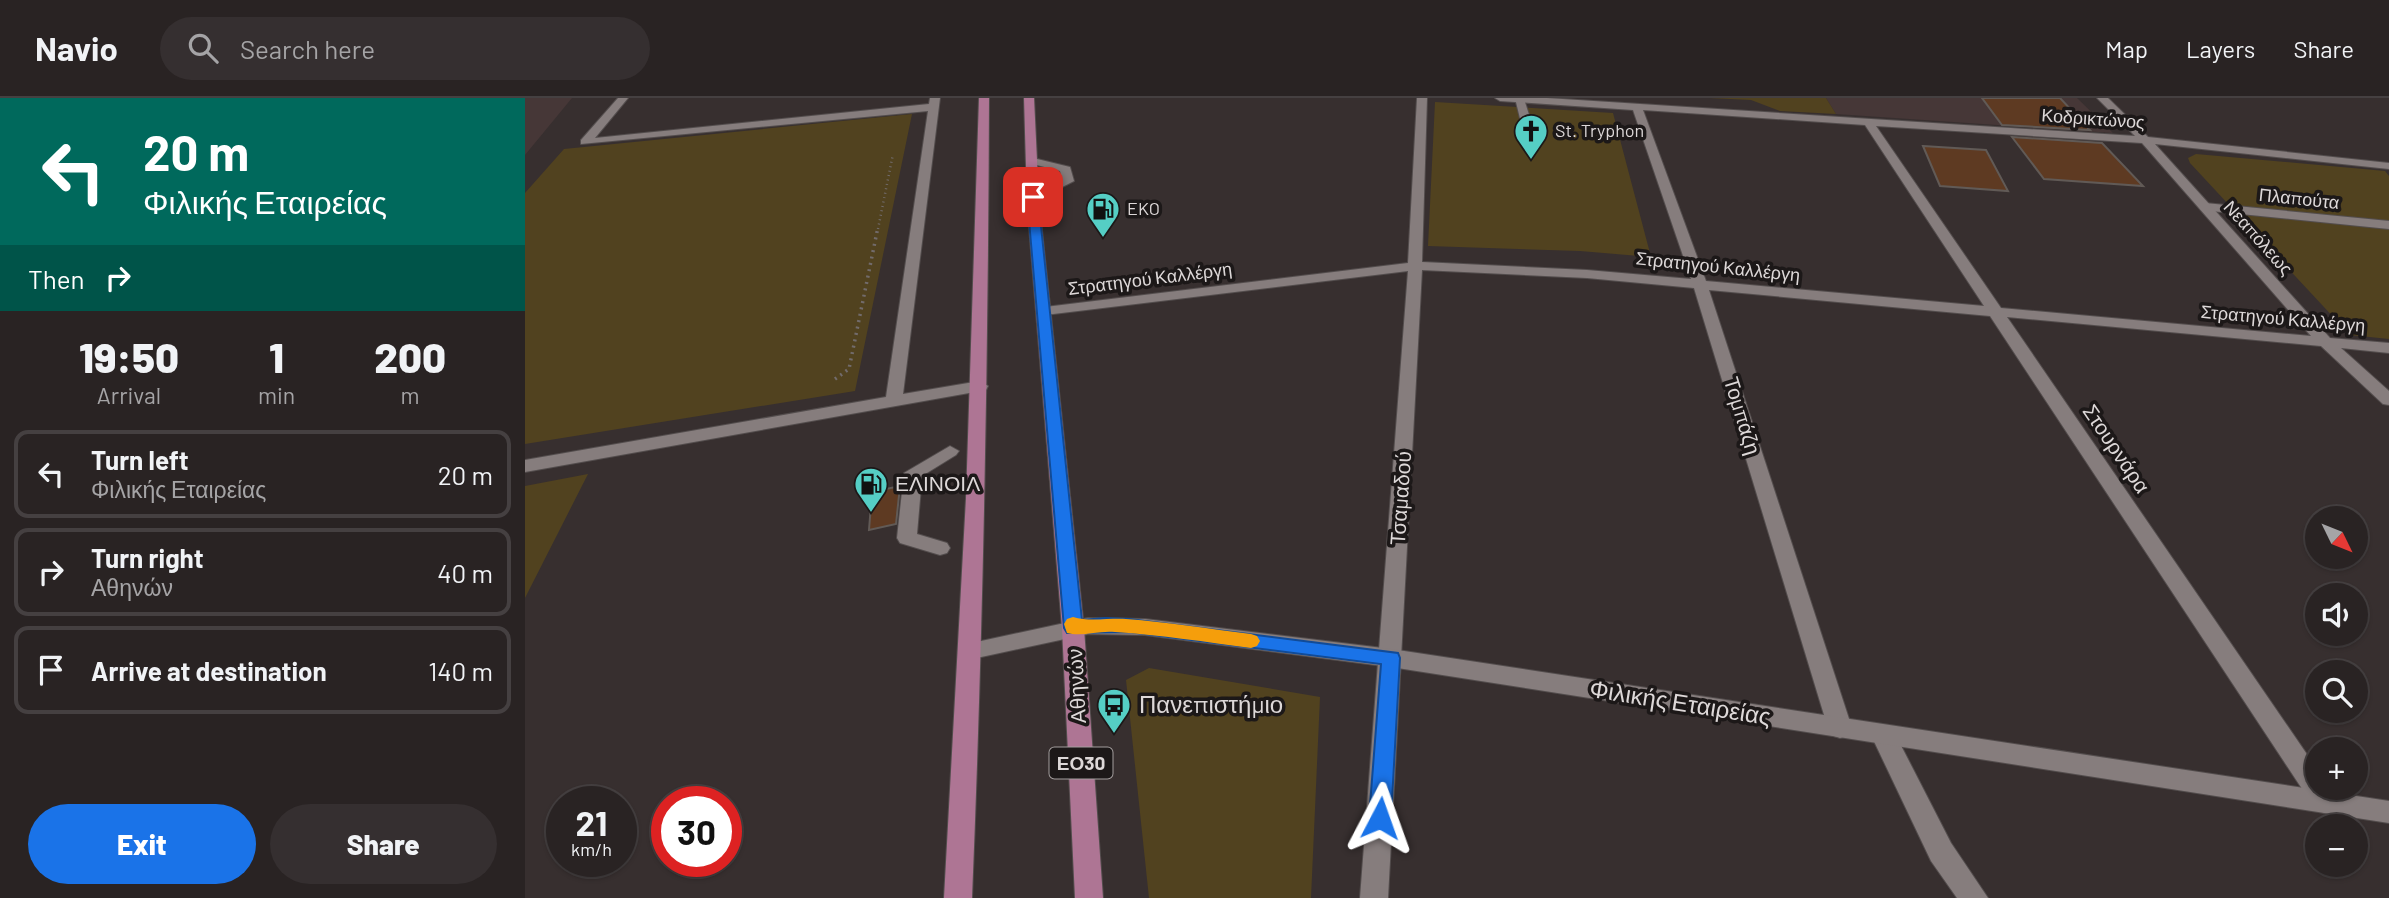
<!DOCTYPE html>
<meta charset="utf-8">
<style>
body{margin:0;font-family:Barlow,sans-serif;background:#352f30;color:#f1f3f6;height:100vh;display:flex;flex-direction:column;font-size:26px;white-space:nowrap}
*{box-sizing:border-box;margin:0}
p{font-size:23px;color:#a5a4a6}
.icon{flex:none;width:38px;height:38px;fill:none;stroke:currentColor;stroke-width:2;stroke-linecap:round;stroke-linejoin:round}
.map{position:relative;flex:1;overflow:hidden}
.drawer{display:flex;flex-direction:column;background:#292323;width:525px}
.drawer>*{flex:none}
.top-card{background:#00695c;color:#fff;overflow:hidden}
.needle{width:46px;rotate:133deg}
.tools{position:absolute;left:1780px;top:408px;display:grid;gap:14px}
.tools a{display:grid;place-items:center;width:63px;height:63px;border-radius:50%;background:#292323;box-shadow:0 2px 5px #0004,0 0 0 2px #454041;font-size:35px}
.speed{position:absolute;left:21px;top:688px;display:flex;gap:14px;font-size:35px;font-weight:700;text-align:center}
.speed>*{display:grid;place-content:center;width:91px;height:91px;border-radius:50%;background:#292323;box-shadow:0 2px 5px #0004,0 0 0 2px #454041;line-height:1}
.speed small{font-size:18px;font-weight:400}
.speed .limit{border:10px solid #d22;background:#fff;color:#111}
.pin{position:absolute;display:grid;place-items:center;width:60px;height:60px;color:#fff;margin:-30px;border-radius:14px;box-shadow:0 4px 10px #0006}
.me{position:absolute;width:77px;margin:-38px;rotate:4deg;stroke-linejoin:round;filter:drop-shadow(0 0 5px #0008)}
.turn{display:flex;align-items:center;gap:24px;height:147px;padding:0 28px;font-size:32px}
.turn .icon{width:91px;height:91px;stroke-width:2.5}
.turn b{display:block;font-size:49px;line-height:60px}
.then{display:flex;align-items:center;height:66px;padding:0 28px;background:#0003;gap:14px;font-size:26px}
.eta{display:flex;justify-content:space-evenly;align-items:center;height:119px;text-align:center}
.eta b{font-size:42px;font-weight:800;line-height:49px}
.primary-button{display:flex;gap:14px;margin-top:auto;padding:14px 28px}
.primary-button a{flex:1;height:80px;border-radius:42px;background:#1a73e8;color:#fff;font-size:28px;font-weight:800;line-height:80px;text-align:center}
.primary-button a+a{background:#352f30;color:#f1f3f6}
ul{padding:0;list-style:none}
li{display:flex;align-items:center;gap:21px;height:88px;margin:0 14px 10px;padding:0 14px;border:4px solid #454041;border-radius:14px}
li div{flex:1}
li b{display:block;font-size:26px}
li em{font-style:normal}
header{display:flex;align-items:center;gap:42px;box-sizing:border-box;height:98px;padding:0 35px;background:#292323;border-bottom:2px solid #454041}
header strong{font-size:33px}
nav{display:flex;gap:38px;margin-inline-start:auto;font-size:24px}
.search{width:490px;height:63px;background:#352f30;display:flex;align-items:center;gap:18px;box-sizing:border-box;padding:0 24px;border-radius:38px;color:#a5a4a6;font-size:26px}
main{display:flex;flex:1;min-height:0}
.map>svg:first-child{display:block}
.built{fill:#463737}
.green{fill:#51421f}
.building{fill:#5e3a22;stroke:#615a56;stroke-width:2}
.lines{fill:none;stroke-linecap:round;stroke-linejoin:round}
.service-casing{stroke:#534d4d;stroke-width:2}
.pedestrian-casing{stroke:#534d4d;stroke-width:2}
.minor-casing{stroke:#534d4d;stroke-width:2}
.tertiary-casing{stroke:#534d4d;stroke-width:2}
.primary-casing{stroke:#534d4d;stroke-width:2}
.path-far1{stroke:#726b6b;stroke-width:2.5;stroke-dasharray:1 3.5;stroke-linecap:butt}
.path{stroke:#726b6b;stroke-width:3.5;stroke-dasharray:2 4.5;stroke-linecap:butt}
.service{fill:#867d7d;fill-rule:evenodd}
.pedestrian{fill:#867d7d;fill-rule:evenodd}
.minor{fill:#867d7d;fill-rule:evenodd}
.tertiary{fill:#867d7d;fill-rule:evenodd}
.primary{fill:#ae7594;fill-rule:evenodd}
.route{fill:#1a73e8;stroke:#114b97;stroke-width:2}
.slow{fill:#f59e0b}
.labels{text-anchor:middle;stroke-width:7;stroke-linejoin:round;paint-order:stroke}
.far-street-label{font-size:18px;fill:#ddd8d8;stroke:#1c1818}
.far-poi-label{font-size:18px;fill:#ddd8d8;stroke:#1c1818;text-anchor:start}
.shield{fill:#1c1818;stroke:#a39e9e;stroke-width:2}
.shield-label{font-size:19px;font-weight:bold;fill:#ddd8d8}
.street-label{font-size:21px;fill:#ddd8d8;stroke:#1c1818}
.poi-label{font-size:21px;fill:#ddd8d8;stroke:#1c1818;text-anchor:start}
.near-street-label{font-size:24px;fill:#ddd8d8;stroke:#1c1818}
.near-poi-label{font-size:24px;fill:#ddd8d8;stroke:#1c1818;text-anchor:start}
</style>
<header>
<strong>Navio</strong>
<div class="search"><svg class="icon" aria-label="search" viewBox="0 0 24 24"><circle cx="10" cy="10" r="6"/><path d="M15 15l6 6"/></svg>Search here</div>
<nav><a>Map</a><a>Layers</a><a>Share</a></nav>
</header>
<main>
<section class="drawer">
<div class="top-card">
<div class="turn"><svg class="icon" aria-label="left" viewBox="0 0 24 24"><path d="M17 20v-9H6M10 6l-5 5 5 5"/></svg><div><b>20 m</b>Φιλικής Εταιρείας</div></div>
<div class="then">Then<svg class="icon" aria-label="right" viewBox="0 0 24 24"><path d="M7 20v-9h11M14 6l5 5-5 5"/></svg></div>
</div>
<div class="eta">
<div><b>19:50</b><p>Arrival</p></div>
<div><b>1</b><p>min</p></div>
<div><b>200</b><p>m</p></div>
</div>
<ul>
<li><svg class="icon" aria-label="left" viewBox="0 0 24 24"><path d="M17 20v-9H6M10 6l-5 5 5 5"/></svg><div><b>Turn left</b><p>Φιλικής Εταιρείας</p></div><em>20 m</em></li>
<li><svg class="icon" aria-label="right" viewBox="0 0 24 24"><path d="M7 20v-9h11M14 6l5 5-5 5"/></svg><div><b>Turn right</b><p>Αθηνών</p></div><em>40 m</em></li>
<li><svg class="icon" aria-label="arrive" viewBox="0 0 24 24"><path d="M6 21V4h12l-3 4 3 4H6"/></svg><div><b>Arrive at destination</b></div><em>140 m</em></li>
</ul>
<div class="primary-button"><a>Exit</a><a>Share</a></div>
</section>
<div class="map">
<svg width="1864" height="800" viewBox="0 0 1864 800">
<rect width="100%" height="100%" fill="#372f2f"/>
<path class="built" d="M0,0H47L0,57Z
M1301,0H1552L1588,35L1311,16Z"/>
<path class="green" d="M1184,0H1301L1311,16L1255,13L1226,2Z
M910,4L1088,15L1126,159L1055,153L903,148Z
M387,16L330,293L0,346V95L39,51Z
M1671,56L1860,73L1864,78V241L1825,237L1665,65L1663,60Z
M63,376L0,500V388Z
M624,570L795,599L786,800H624L601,582Z"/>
<path class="building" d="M1457,0H1535L1565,32L1477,27Z
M1487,39L1577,45L1618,88L1519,81Z
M1398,48L1461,52L1483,93L1415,88Z
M375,388L371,426L344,432L347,394Z"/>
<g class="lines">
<defs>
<path id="service" d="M93,0H103L70,40L404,6L405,0H415L378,296L455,283L463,288L461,292L0,374V362L361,299L403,13L56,46V42Z
M990,0L999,1L1013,45L1011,47L1001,45Z
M508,60L545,69L549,83L512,102H504V96L537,81L535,73L504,65V61Z
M425,348L434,353L431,357L397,378L392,436L422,445L425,450L422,455L415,457L375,445L372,440L379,375Z"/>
<path id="pedestrian" d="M1680,105L1864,123V131L1676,112L1674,109Z"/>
<path id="minor" d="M892,0H902L897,164L1062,172L1166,181L1108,12L975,3L970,0H1022L1610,38L1572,0H1583L1623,39L1864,65V71L1630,46L1805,240L1864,245V255L1816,250L1864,293V307L1858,306L1796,248L1482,219L1792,671V690H1805L1813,704L1809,712L1800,715L1791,712L1465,218L1184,192L1327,630L1324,637L1315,640L1306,637L1303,630L1169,190L1062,180L897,172L863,800H835L883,173L520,217L513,213L520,209L883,165ZM1118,12L1340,27L1459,208L1181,183ZM1351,28L1617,45L1786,238L1476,210Z
M1358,627L1367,630L1426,745L1463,800H1432L1406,763L1346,637L1349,630Z"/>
<path id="tertiary" d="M563,520L620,521L866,551L1864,703V725L866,569L620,537L563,536L447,561L439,559L436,553L439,547L447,545Z"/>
<path id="primary" d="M454,0H464C463,267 458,533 447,800H419L441,400Z
M499,0H509L514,104L559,530L578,800H550L537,530L502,104Z"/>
</defs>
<use href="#service" class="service-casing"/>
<use href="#pedestrian" class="pedestrian-casing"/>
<use href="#minor" class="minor-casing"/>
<use href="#tertiary" class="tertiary-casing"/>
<use href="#primary" class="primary-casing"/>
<path class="path-far1" d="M353,131L368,56"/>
<path class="path" d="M310,281L324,271L353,129"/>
<use href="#service" class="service"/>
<use href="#pedestrian" class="pedestrian"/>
<use href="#minor" class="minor"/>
<use href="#tertiary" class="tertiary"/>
<use href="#primary" class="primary"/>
</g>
<path class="route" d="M508,96L513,99L557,522L580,520L604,521L873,555L875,560L866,720L862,727L855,730L847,727L844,720L856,566L604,534L542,535L539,530L502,99Z"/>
<path class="slow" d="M548,519C564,524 583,520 601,521C643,524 684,531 726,536L732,538L735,543L732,548L726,550C681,544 636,537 590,534C575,532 557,539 542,535L539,526L542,521Z"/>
<defs>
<symbol id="church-pin" viewBox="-11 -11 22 30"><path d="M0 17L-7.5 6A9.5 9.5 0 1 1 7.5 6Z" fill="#55cec5" stroke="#1c1818"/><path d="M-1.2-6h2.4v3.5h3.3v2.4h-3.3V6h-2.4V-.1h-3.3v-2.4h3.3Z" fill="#111"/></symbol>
<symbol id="fuel-pin" viewBox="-11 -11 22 30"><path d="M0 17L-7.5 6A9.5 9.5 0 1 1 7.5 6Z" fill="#55cec5" stroke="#1c1818"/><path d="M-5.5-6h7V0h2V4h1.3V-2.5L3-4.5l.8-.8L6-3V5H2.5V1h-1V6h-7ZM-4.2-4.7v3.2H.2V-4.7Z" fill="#111"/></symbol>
<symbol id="bus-pin" viewBox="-11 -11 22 30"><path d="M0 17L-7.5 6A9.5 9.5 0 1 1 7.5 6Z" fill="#55cec5" stroke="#1c1818"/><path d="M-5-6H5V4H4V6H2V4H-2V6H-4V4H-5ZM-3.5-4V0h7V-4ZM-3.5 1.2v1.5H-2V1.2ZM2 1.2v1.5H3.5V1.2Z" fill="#111"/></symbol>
</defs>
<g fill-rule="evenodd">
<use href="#church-pin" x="987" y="14" width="38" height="52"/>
<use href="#fuel-pin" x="559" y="92" width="38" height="52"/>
<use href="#fuel-pin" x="327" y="367" width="38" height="52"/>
<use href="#bus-pin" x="570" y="588" width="38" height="52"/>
</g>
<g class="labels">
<g class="far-street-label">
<text transform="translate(1568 21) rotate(4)" y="6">Κοδρικτώνος</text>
<text transform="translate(1774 101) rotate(6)" y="6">Πλαπούτα</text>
<text transform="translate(1733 140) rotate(48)" y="6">Νεαπόλεως</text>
<text transform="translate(1193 169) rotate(6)" y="6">Στρατηγού Καλλέργη</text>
<text transform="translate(625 181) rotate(-7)" y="6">Στρατηγού Καλλέργη</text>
<text transform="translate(1758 221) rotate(5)" y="6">Στρατηγού Καλλέργη</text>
</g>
<g class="far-poi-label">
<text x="1030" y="39">St. Tryphon</text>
<text x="602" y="117">EKO</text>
</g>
<rect class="shield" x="524.5" y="649.5" width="63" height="31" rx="5"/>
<g class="shield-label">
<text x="556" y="672">ΕΟ30</text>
</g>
<g class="street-label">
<text transform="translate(1217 318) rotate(73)" y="7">Τομπάζη</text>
<text transform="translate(1591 351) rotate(56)" y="7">Στουρνάρα</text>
<text transform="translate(876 400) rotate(-86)" y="7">Τσαμαδού</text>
<text transform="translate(552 588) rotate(-93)" y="7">Αθηνών</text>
</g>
<g class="poi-label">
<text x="370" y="393">ΕΛΙΝΟΙΛ</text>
</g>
<g class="near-street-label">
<text transform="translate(1155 605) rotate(9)" y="8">Φιλικής Εταιρείας</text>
</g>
<g class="near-poi-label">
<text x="614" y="615">Πανεπιστήμιο</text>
</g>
</g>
</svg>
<div class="tools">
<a><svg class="needle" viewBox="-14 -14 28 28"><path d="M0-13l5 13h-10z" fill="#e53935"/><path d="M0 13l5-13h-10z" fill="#a5a4a6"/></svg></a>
<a><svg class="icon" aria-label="sound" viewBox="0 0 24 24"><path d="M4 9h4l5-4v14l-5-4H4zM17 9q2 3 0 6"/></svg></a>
<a><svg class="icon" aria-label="search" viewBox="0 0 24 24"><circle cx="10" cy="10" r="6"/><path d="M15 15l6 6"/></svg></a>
<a>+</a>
<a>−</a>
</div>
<div class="speed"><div>21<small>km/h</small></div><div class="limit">30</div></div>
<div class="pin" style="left:508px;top:99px;background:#d93025"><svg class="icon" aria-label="arrive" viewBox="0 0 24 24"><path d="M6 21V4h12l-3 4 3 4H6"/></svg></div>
<svg class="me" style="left:855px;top:720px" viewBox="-20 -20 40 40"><path d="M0-17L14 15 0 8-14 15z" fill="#1a73e8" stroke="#fff" stroke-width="4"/></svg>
</div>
</main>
